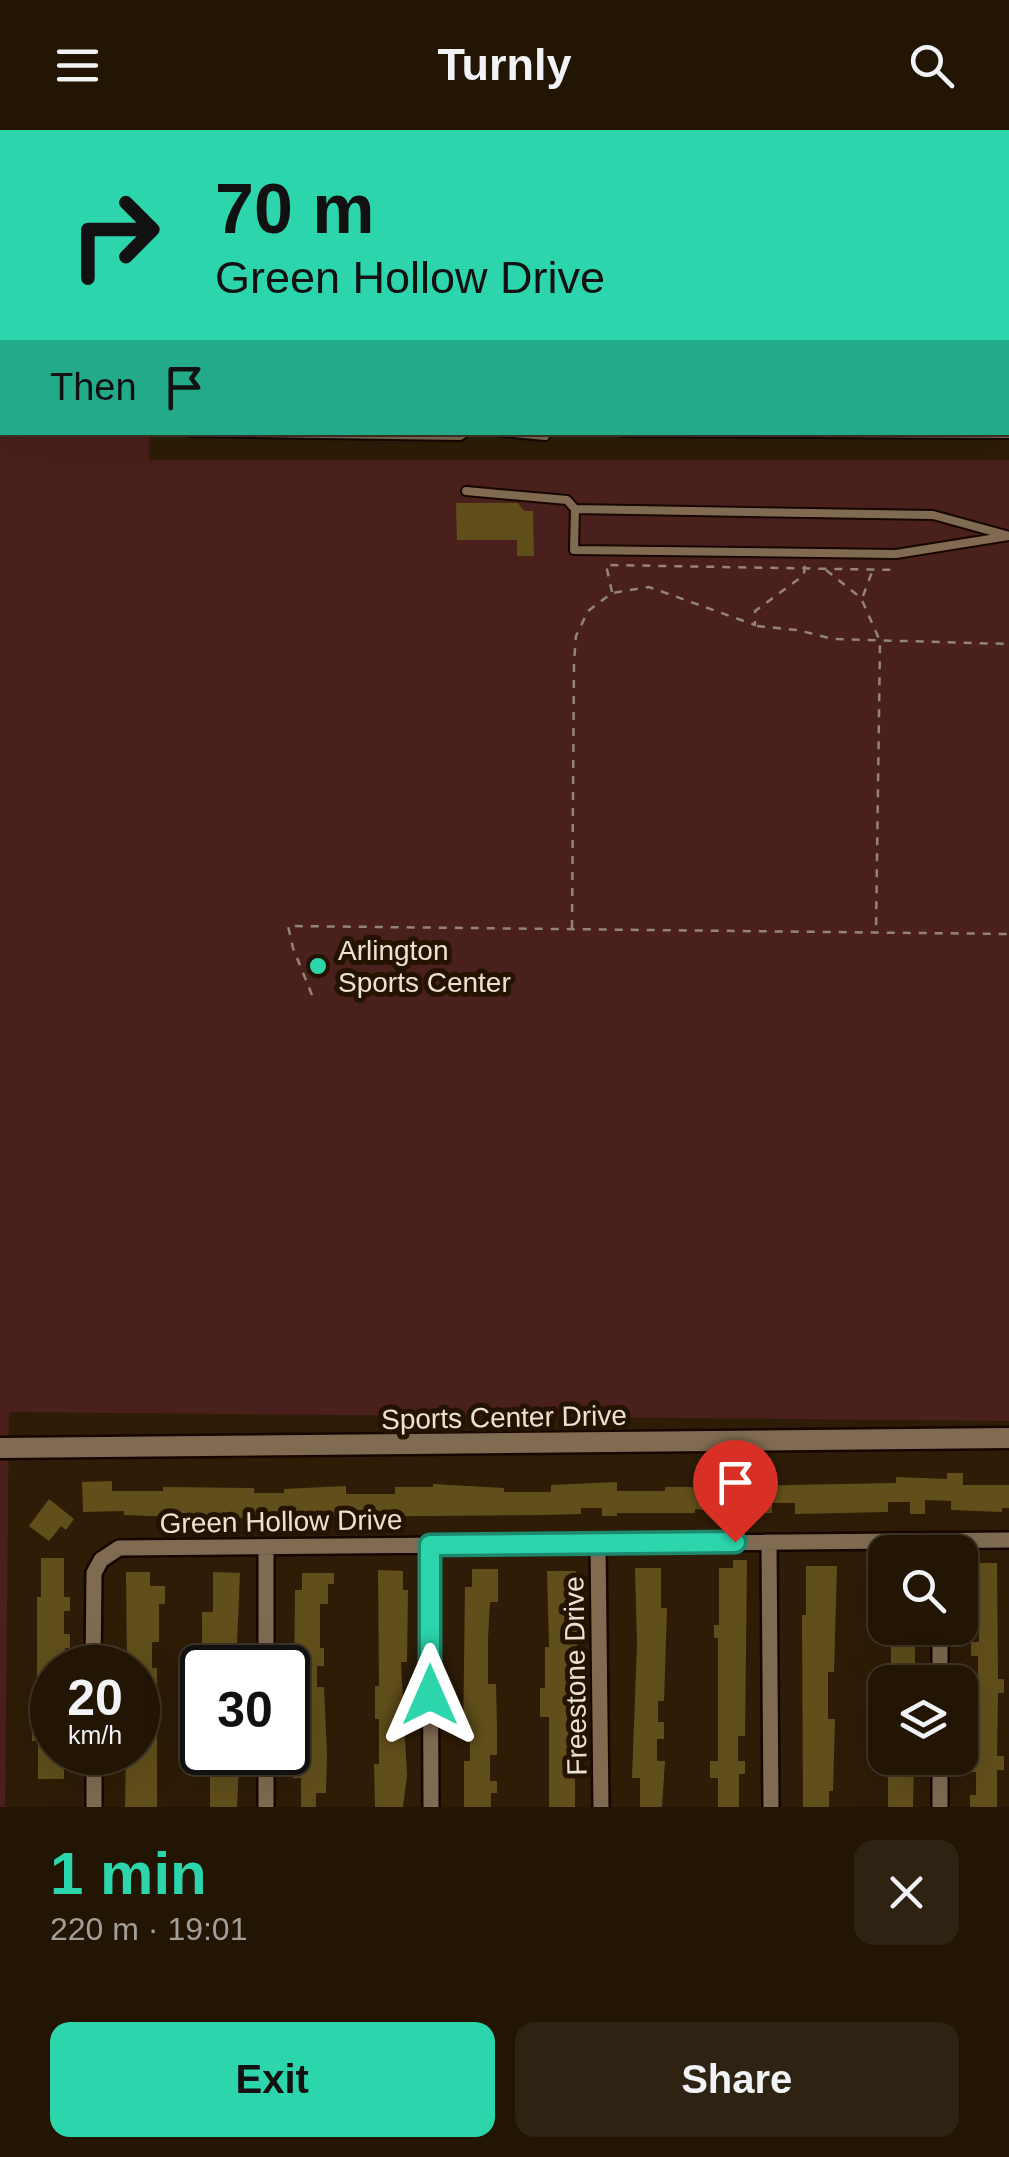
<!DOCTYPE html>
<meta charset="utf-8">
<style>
body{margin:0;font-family:Helvetica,sans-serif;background:#2e2213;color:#f1f3f6;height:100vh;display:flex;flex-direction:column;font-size:38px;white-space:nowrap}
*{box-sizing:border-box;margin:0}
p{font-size:32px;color:#a29f9a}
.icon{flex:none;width:55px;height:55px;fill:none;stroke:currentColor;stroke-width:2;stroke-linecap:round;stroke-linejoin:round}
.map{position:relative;height:1677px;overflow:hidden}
.drawer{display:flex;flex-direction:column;background:#221504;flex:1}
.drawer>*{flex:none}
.top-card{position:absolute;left:0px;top:0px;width:1010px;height:305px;box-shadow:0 10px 40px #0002,0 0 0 2px #3f3426;background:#2cd5ab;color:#111;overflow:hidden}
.buttons{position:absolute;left:868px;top:1405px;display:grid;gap:20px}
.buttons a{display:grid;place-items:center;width:110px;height:110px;border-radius:20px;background:#221504;box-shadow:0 10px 40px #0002,0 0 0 2px #3f3426;font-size:50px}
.speed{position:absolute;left:30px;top:1515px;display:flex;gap:20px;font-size:50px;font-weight:700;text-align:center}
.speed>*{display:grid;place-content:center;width:130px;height:130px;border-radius:50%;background:#221504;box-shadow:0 10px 40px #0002,0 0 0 2px #3f3426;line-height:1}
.speed small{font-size:25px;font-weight:400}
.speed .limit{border:5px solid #111;border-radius:15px;background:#fff;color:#111}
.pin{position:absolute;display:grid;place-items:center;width:85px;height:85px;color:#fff;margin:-102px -42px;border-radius:50% 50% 50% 0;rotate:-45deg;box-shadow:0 0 10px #0007}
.pin .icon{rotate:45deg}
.me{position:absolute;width:110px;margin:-55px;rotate:0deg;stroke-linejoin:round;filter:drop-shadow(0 0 8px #0008)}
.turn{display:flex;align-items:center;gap:35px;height:210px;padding:0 50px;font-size:45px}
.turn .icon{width:130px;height:130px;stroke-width:2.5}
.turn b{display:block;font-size:70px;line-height:85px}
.then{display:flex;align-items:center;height:95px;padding:0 50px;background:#0003;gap:20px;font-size:38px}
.round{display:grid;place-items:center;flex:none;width:105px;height:105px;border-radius:20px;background:#2e2213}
.overview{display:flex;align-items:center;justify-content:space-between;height:170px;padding:0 50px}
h1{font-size:60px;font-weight:700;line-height:75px;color:#2cd5ab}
.primary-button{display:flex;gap:20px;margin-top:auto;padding:20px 50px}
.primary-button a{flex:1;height:115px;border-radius:20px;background:#2cd5ab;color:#111;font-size:40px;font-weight:700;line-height:115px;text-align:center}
.primary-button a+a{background:#2e2213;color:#f1f3f6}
header{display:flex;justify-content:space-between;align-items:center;height:130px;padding:0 50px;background:#221504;font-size:45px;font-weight:700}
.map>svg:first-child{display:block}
.green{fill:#49201b}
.building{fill:#614f1b}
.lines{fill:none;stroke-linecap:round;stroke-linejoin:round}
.service-casing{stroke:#160600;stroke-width:12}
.minor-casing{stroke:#160600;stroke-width:20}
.tertiary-casing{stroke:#160600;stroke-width:25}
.path{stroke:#948573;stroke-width:2.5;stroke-dasharray:8 8;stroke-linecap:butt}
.service{stroke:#806b52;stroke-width:8}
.minor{stroke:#806b52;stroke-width:15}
.tertiary{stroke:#806b52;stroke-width:20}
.route-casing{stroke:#1d8a6f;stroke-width:25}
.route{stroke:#2cd5ab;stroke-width:18}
.poi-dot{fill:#2cd5ab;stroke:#241300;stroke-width:4}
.labels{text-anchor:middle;stroke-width:10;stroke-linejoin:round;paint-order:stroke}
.poi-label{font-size:28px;fill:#ede1d3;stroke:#241300;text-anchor:start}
.street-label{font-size:28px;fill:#ede1d3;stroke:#241300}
</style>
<header><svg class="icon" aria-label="menu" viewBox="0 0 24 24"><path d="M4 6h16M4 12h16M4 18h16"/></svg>Turnly<svg class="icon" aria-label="search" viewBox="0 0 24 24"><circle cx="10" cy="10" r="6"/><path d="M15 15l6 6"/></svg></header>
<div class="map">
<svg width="1009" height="1677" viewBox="0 0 1009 1677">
<rect width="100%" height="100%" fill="#2e1c06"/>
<path class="green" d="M0,0H151L2,2V302L149,303V330H1009V1291L9,1282L5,1677H0Z"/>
<path class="building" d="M456,373H518L524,381H533L534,426H517V410H457Z
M947,1343H963V1355H1009V1378H1002V1382L951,1380V1371L925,1370V1384H910V1372H888V1382L795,1384V1373H772V1383H758V1376H735V1383L695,1379V1383H617V1386H602V1378H581V1384L543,1385L204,1388L124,1385V1381L83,1382L82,1352L112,1351V1361H163V1357L254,1358V1363H284V1359L346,1356V1364H395V1357H433V1354L504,1358V1362H551V1355L617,1352V1361H665V1357H702V1349H735V1356L896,1353V1347L947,1349Z
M49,1369L74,1389L66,1400L61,1396L49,1411L29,1396Z
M41,1428H64V1467H70V1481H64V1504H70V1518H65V1536H52V1622H70V1633H64V1649H38V1611H32V1581H37V1467H41Z
M733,1430H747L745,1606H738V1631H745V1644H739V1677H718V1648H710V1631H718V1508H714V1495H719V1438H733Z
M973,1433H997L998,1549H1004V1563H998L997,1626H1004V1640H997V1677H970V1665H976V1642H970V1626H978V1602H970V1588H978V1564H970V1549H978V1526H971V1512H979V1488H971Z
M806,1436H837L834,1542H828V1589H835L833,1661H829V1677H803L802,1485H806Z
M635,1438H661V1478H667L664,1571H658V1592H664V1609H657V1631H665L662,1677H640V1648H632L637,1514Z
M472,1439H498V1472H490L488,1509V1554H496L497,1596V1625H490V1651H497V1663H491V1677H464V1631H470V1610H463L465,1457H472Z
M378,1440L403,1441V1460H408L407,1532H401L407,1646L403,1677H375L374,1634H379V1589H375V1556H379Z
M547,1441H576V1471H571V1496H577V1572H567V1594H576V1608H570V1632H575V1677H549V1587H540V1558H545V1517H549Z
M126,1442H150V1456H165V1474H159V1512H152V1538H157V1677H125L126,1622H138V1538H127Z
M213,1442L240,1443L236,1538H207V1514H202V1482H213Z
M302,1443H334V1454H328V1474H320V1518H324V1536H317V1557H324L327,1625L326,1663H316V1677H301V1648H293V1634H303V1613H294V1596H303V1572H294L295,1460H302Z
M891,1498H909V1513H915V1546H891Z
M210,1622H227V1635H239L237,1677H210Z
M888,1628H914L913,1677H888Z"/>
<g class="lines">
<defs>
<path id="service" d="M560,0V2
M175,2V0
M214,2V0
M234,2V0
M269,2V0
M342,2V0
M379,2V0
M414,2V0
M449,2V0
M488,2V0
M523,2V0
M594,2V0
M634,2V0
M665,2V0
M704,2V0
M740,2L741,0
M883,2V0
M960,2V0
M995,2V0
M1008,32H1009
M191,302L460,306L466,302
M504,302L545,306V302
M621,302L1009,304
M466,361L567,370L575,379
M575,379L933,385L1009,406L896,424L574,420Z"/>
<path id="minor" d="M769,1412L771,1677
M598,1414L601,1677
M430,1415L431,1677
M93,1538L94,1443L101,1430L119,1418L1009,1410
M266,1538V1417
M940,1552V1498
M94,1622V1677
M266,1677V1622
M940,1677V1628"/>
<path id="tertiary" d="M0,1318L1009,1308"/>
</defs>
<use href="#service" class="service-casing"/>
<use href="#minor" class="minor-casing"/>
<use href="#tertiary" class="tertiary-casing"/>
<path class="path" d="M826,440L861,468L880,511L876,801
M612,462L606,435L898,440
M863,466L872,442
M757,496L797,500L833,509L1009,514
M572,798L574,532L576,506L588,481L612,463L649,457L755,495V481L804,445L805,433
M312,865L293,818L288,796L1009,804"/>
<use href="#service" class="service"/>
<use href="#minor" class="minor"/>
<use href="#tertiary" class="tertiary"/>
</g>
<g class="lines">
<defs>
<path id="route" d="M430,1565V1415L735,1412"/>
</defs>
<use href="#route" class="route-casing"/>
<use href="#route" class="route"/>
</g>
<circle class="poi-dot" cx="318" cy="836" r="10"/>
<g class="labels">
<g class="poi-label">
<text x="338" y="830">Arlington<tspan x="338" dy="32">Sports Center</tspan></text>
</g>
<g class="street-label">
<text transform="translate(504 1287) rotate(-1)" y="10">Sports Center Drive</text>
<text transform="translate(281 1391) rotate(-1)" y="10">Green Hollow Drive</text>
<text transform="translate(575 1546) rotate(-91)" y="10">Freestone Drive</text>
</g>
</g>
</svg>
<div class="buttons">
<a><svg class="icon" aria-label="search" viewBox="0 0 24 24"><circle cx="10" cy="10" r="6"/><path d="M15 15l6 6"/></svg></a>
<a><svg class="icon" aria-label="layers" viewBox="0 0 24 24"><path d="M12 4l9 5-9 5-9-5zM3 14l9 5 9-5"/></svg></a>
</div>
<div class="speed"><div>20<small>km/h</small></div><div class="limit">30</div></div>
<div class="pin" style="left:735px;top:1412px;background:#d93025"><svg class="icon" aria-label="arrive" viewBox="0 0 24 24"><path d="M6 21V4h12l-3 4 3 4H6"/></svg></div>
<svg class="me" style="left:430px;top:1565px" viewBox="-20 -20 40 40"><path d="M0-17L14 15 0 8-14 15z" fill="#2cd5ab" stroke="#fff" stroke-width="4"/></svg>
<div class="top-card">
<div class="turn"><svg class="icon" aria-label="right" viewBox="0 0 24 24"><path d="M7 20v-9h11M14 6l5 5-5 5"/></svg><div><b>70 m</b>Green Hollow Drive</div></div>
<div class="then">Then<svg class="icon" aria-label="arrive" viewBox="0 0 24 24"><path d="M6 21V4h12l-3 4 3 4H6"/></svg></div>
</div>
</div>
<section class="drawer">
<div class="overview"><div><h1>1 min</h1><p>220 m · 19:01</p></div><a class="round"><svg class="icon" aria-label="close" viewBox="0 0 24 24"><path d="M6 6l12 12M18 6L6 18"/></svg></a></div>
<div class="primary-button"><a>Exit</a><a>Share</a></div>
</section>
